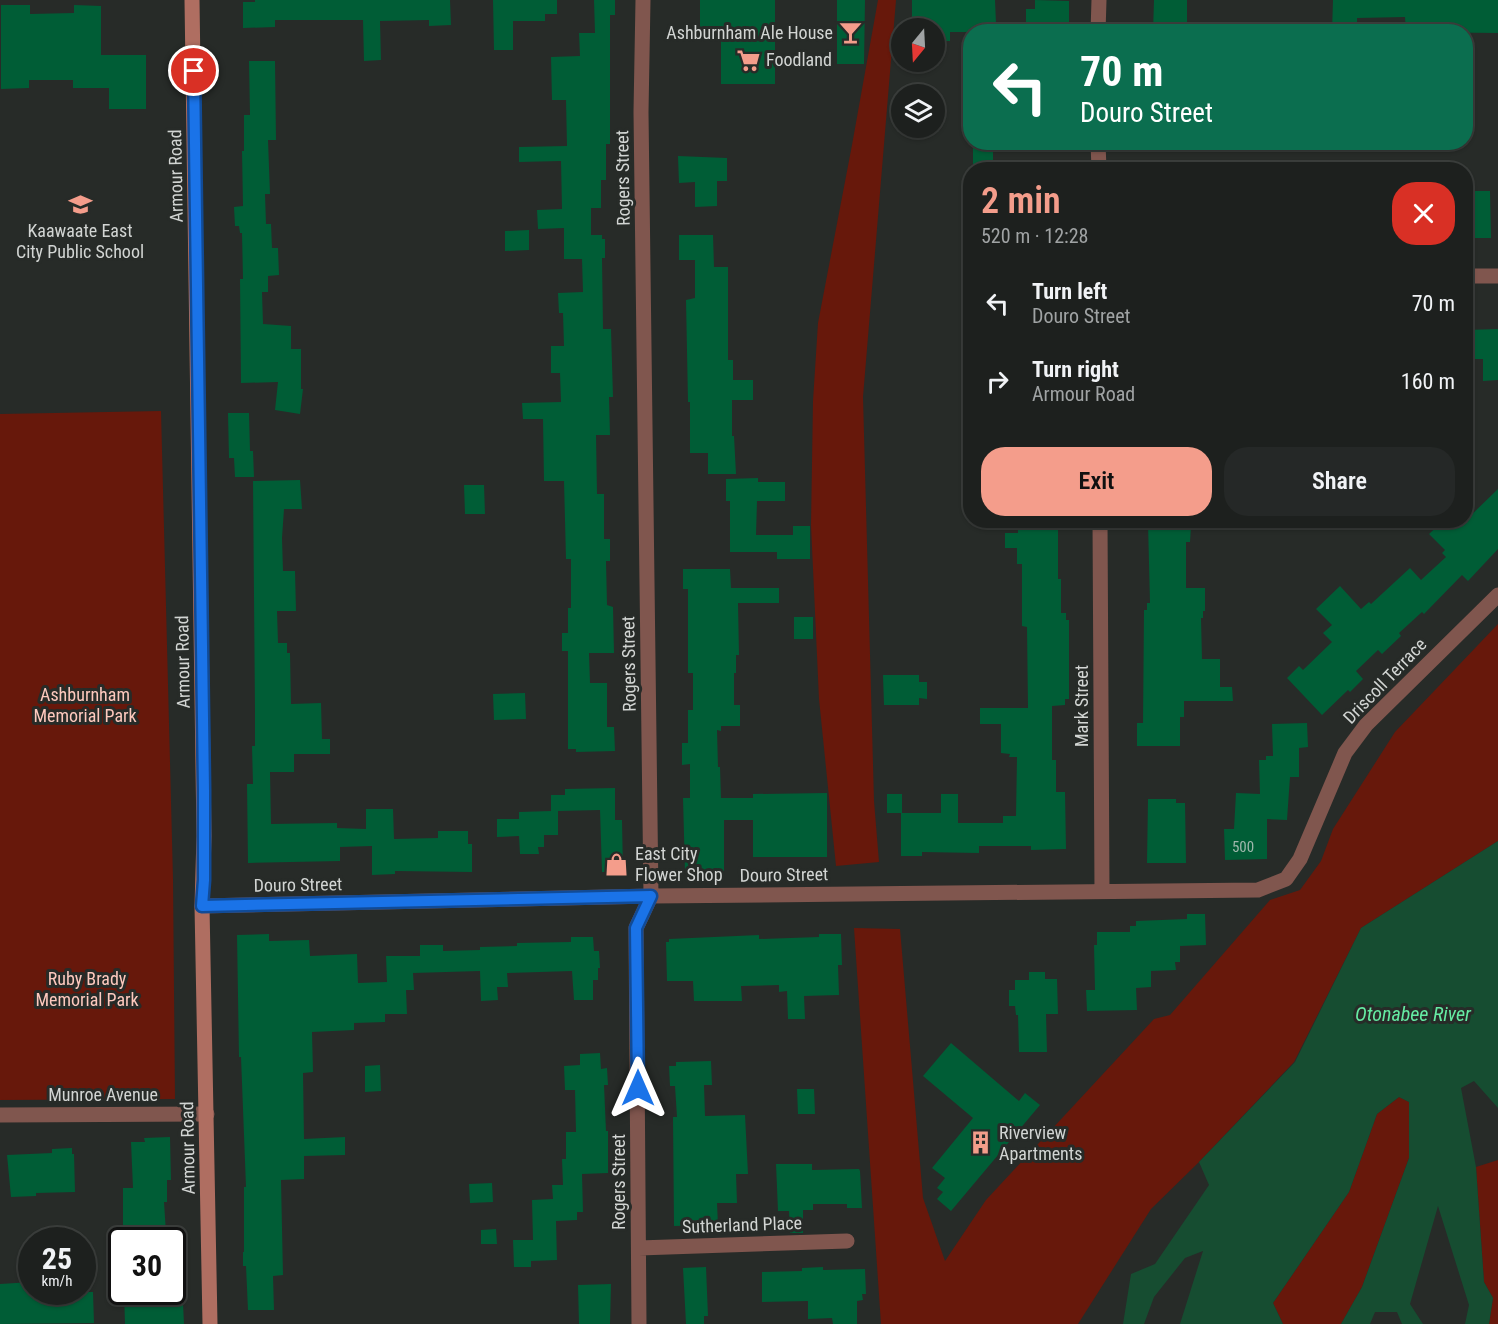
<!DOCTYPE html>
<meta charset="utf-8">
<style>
body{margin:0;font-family:"Roboto Condensed",sans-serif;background:#252827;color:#f1f3f6;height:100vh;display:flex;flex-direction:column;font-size:22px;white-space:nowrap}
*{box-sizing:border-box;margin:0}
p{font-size:20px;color:#a0a3a4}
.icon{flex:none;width:33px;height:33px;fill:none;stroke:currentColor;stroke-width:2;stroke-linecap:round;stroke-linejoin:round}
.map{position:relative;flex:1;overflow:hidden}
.panel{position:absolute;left:963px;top:162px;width:510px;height:366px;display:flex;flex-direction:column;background:#1d201e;border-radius:24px;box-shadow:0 2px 4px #0004,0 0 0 2px #3b3e3c}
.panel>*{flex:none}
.guide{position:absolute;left:963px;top:24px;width:510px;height:126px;border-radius:24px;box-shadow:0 2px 4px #0004,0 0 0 2px #3b3e3c;background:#0b6e4f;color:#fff;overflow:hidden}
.needle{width:39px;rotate:198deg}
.controls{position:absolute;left:891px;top:18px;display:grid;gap:12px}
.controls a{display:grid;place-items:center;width:54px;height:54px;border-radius:50%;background:#1d201e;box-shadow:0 2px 4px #0004,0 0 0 2px #3b3e3c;font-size:30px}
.speed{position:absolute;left:18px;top:1227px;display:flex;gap:12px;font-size:30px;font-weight:700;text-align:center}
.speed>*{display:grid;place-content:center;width:78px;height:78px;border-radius:50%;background:#1d201e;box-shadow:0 2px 4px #0004,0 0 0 2px #3b3e3c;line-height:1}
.speed small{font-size:15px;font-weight:400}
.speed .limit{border:3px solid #111;border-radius:9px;background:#fff;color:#111}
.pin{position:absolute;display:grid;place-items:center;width:51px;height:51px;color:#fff;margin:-26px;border:3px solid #fff;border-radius:50%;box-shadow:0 2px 6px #0007}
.me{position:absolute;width:66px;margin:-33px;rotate:0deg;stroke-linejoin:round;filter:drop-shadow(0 0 4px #0008)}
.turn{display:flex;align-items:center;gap:21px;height:126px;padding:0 18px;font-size:27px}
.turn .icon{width:78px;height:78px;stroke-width:2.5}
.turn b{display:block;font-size:42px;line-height:51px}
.round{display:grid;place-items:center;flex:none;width:63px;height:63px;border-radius:24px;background:#252827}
.head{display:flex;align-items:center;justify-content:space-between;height:102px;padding:0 18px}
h1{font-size:36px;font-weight:600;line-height:45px;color:#f49d8b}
.action{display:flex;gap:12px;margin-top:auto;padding:12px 18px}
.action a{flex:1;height:69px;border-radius:24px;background:#f49d8b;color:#111;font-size:24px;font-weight:600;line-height:69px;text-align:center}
.action a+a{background:#252827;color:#f1f3f6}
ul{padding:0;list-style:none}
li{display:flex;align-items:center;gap:18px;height:78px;padding:0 18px}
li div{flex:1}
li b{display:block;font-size:22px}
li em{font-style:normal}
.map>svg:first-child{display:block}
.green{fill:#67180b}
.water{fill:#164d31}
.building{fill:#005d36}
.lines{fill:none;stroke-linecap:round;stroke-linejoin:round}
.street{stroke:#80564e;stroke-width:15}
.secondary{stroke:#af6e61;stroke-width:15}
.route-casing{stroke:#114b97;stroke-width:15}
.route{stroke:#1a73e8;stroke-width:10}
.labels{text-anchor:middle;stroke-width:6;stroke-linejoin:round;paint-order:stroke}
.number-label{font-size:15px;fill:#9eb7ac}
.poi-label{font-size:18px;fill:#d2d5d3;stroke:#272b28;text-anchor:start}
.street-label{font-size:18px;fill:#d2d5d3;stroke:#272b28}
.park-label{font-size:18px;fill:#fec9be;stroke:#272b28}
.water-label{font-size:20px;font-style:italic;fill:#65eba3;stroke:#272b28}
</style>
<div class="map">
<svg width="1498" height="1324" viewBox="0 0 1498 1324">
<rect width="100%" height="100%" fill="#272b28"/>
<path class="green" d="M878,0H896L863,397L874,801L879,862L836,866L819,699L811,525L813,401L818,323L852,145Z
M161,411L173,879L175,1099L0,1100V414Z
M1498,624V841L1361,928L1294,1062L1199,1162L1151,1209L1078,1324H881L854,928L900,929L923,1198L945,1261L986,1200L1154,1019L1170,1015L1270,900L1300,890L1321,861L1333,829L1395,732Z
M1399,1097L1409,1102V1158L1362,1287L1341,1324H1283L1273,1303L1349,1192L1377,1114Z
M1498,1160V1324H1489L1493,1298L1484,1282L1476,1167Z"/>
<path class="water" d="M1498,841V1108L1474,1081L1461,1088L1476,1167L1484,1282L1493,1298L1489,1324H1465L1469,1305L1438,1206L1410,1304L1423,1324H1402L1397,1312H1375L1370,1324H1341L1362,1287L1409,1158V1102L1399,1097L1377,1114L1349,1192L1273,1303L1283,1324H1180L1203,1251L1185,1258L1154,1297L1144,1324H1123L1131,1274L1155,1264L1209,1185L1199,1162L1295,1062L1361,928Z"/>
<path class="building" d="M255,0H450L451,25L429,26V20L380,21L381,60L364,61L363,20H275V27L243,28V2H255Z
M493,0H557V14H545V21H513V50H494Z
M594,0H615V15H610V144H606V180H601V208H591V235H602V239H605V258H602L603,329H611L613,397H609L610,435H596L597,494H604V539H610V561H606L607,605L613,607L614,653H589L590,683H607V727H614L615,751L576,752V749H568V651H562V633H568V608H571V559H566L564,481H544L543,419H523L522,403L561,402L560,373H551V346H564L563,313H559L558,293L583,292L582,259H564V228L538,229L537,210L562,209L561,161L519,162V147L567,146L566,100H552L551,57L580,56L579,33H595Z
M700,0H775V84H721V35L700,36Z
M837,0H865L864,64H837Z
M912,0H995L996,23H991V32H950V41H934V28H912Z
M1035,0L1069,1V32H1026V9H1035Z
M1154,0H1187V32H1153Z
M1333,0H1498V33L1406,32L1405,17L1357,18V32H1332Z
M1,5H30V14L74,13V5L101,6V55H146V109H109V88H73V80H29V88L1,89Z
M249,61H275L276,140H268L270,194H265L266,224H271L272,248H278L279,275L268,276V292H262L263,324L291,326V349H301V389H303L300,414L275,410L278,382L241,383L240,279H243L242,233H240L239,226H235L234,207L243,206L242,151H244V115H250Z
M973,146H993V170H973Z
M678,156L727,158V181H717V206L695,207V182L679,183Z
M1471,191H1490L1491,238H1469V201H1471Z
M529,230V250L505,251V231Z
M679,235H713L714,267H728V360H733V380H753V400H732V436H734L736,474H708V453H690V402H688L686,300L695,298V260H679Z
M1498,329V380L1483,381V359H1466V330Z
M228,413H249L250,451H253L254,477H235L234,458H229Z
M758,478V482H785V501H757L756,535H793V526H810V559H777V552H730V501H726V479Z
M300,480L302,509H284L282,538L283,571H295L296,611H277L278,643H287V653H290L291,704L321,703L322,739H330V754H294V772H270L271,824L337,823V828L366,829V809H393L394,839L438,838V831H468V844H472V872L395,871V874L372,875V846L340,847V861L248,863L247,784H253L252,746H255V712L253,481Z
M464,485H484L485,514H465Z
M1498,489V549L1468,581L1462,575L1424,614L1422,612L1399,633L1401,636L1382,654L1378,650L1356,671L1363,679L1350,692L1348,690L1322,715L1287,678L1299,666L1303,670L1332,642L1323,633L1332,625L1316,609L1340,586L1361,609L1369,602L1371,604L1410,568L1421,580L1446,557L1442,553L1445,550L1429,534L1444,520H1466Z
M1018,520H1058V579H1061V613H1066V620H1069V699H1065V705L1052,706V760H1056V792H1065L1066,849L1031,850V846H979V853L922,852V856H901V813H887V794H902V813H941V794H958V823H1003V816H1016L1017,757H1009L1010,754L1001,753V724H980V708H1028L1027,627L1022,626V564H1017V548H1005V533H1018Z
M1148,523L1191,526L1190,542H1186V588H1205V611H1203V618H1201L1202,659H1220V687H1232L1233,701H1184V717H1180V746H1137V723H1143L1144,610H1147V603H1150Z
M683,569H730L731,588H779V603H738L739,655H736V673H734V705H740V726H721V731L717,730L718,767H720L721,798H753V794L827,793V857H753V820H724V872H685L683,798H690V764L682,765V743H688V710H693V673H688V589H683Z
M794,617H813V639H794Z
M883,675H919V682H927V699L919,698V705H884Z
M525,693L526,719L494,720L493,694Z
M1307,723L1308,747L1299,748V777H1290L1287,820L1267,819V859L1225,860L1224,829H1234L1236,793L1260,794L1259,760H1266V756H1273L1272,724Z
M615,788V820H622L623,872H602L600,810L558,811V835H544V847H538L539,854H520L519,836L497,837V819H519V812L551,811V795H565V789Z
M1148,799H1176V803H1185L1186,863H1147Z
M1187,914H1205L1206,945L1180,946V962H1175L1176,970L1151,971V987L1136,988L1137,1010L1087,1011L1086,990H1095L1094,945H1097V932H1130V926H1136V921L1187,919Z
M269,934V941L309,940L310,956L357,954L358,983L387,982L386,956H420V945H443V951L480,950V947L517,946V943L571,942V937H593L594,951H599L600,968H598V980H593V1000H574L572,971L507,973L508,987H497L498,1000L481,1001L480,971L413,973L414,990H406L407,1014H385V1022L354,1023V1030L312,1032L313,1072L303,1073L304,1139L345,1137V1155L304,1156V1179L281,1180L283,1275L273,1276L274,1310H248L246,1266H243V1252H244V1187H246L241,1057H239L237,935Z
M819,934H841L842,965H838L839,995L804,996L805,1019H788L787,991L779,992V985L741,986L742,1001H694L693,981H667L666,942H669V939L759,935V939L819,937Z
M1029,972H1045V979H1057L1058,1014H1046L1047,1052H1019L1018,1015H1016L1015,1006H1009V990H1015V980H1029Z
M951,1043L1019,1101L1025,1093L1040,1105L951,1211L937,1199L943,1192L937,1188L945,1178L932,1168L973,1118L923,1076Z
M600,1053L601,1069L607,1068L608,1085H604L606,1131H608V1173L582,1174L583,1212H577V1220L556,1221L557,1260L531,1261V1267H514L513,1240H533L532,1200L553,1199L552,1185H563L562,1159H566V1132H576L575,1090H565L564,1066L580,1065V1054Z
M711,1061L712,1085H704L705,1116L745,1115L748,1174H736L737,1203H717L718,1225L674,1226L673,1117H677L675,1086H670L669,1066H676V1062Z
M380,1065L381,1091L365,1092V1066Z
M797,1089H814L815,1114H798Z
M170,1137L171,1180H167V1202H164L166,1233L139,1234V1240H123V1188H133L131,1142H145L144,1138Z
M72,1148V1154H74L75,1192L36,1193V1196L11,1197L7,1155L52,1153V1149Z
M776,1164H812V1170L859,1169L860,1171L862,1208H847V1204H813V1210H803V1233H790L789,1211H778Z
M492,1183L493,1202L470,1203L469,1184Z
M496,1229L497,1244H481V1230Z
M706,1267L708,1316H704V1324H686L683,1268Z
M823,1267V1270L865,1269L866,1294H862L863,1300L857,1301V1324H833L832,1318L808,1319V1301L762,1302V1272L802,1271V1268Z
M32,1282V1292H93L94,1323L0,1324V1284Z
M611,1284L610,1324H579L578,1285Z
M124,1292H170L171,1304L183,1303L184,1324H125Z"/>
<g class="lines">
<path class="street" d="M1098,32L1099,0
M1098,142L1099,170
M1466,276H1498
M1100,520L1102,891
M202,906L651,896L1258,890L1286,879L1300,859L1345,753L1366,725L1498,595
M0,1115L207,1114
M639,1248L847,1241
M639,1324L636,928L651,896L641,112L643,0"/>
<path class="secondary" d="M192,0L204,836L202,906L210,1324"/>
</g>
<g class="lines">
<defs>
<path id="route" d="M194,71L204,790V880L202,906L651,896L636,928L638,1088"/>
</defs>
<use href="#route" class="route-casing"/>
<use href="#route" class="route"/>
</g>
<defs>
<symbol id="bar-bare" viewBox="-9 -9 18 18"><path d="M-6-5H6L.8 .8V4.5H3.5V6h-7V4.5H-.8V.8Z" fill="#f49d8b" stroke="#272b28" stroke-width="2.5" paint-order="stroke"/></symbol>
<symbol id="supermarket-bare" viewBox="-9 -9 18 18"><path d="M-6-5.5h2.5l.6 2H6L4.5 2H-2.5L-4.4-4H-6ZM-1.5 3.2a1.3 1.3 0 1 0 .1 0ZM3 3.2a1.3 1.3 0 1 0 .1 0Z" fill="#f49d8b" stroke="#272b28" stroke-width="2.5" paint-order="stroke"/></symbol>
<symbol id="school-bare" viewBox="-9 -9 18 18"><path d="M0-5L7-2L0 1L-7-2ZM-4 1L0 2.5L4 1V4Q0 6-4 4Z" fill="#f49d8b" stroke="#272b28" stroke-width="2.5" paint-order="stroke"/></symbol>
<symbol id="shop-bare" viewBox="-9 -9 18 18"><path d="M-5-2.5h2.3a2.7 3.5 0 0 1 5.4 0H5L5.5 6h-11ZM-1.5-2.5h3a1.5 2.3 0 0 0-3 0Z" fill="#f49d8b" stroke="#272b28" stroke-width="2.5" paint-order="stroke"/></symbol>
<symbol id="building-bare" viewBox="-9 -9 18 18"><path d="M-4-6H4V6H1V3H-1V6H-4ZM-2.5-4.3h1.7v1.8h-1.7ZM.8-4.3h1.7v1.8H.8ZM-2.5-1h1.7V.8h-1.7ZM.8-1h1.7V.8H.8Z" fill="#f49d8b" stroke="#272b28" stroke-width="2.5" paint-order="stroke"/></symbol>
</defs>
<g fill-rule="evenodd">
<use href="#bar-bare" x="834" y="16" width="33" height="33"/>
<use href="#supermarket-bare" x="732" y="44" width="33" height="33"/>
<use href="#school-bare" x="64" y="188" width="33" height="33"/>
<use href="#shop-bare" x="600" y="848" width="33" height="33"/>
<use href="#building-bare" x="964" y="1126" width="33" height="33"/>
</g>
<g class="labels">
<g class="number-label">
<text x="1243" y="852">500</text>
</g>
<g class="poi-label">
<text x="833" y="39" text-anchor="end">Ashburnham Ale House</text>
<text x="766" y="66">Foodland</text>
<text x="80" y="237" text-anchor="middle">Kaawaate East<tspan x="80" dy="21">City Public School</tspan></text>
<text x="635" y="860">East City<tspan x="635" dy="21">Flower Shop</tspan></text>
<text x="999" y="1139">Riverview<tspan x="999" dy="21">Apartments</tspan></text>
</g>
<g class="street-label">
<text transform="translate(176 176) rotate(-91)" y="6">Armour Road</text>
<text transform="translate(623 178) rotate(-91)" y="6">Rogers Street</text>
<text transform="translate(183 662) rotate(-91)" y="6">Armour Road</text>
<text transform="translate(629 664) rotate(-91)" y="6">Rogers Street</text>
<text transform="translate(1385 681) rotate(-46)" y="6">Driscoll Terrace</text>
<text transform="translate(1082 706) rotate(-90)" y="6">Mark Street</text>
<text transform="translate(784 875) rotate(-1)" y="6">Douro Street</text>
<text transform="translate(298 885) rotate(-1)" y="6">Douro Street</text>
<text x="103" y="1101">Munroe Avenue</text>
<text transform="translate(188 1148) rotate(-91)" y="6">Armour Road</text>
<text transform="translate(619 1182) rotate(-90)" y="6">Rogers Street</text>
<text transform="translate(742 1225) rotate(-2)" y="6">Sutherland Place</text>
</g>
<g class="park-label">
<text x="85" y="701">Ashburnham<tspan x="85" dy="21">Memorial Park</tspan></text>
<text x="87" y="985">Ruby Brady<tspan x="87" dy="21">Memorial Park</tspan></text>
</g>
<g class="water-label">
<text x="1413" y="1021">Otonabee River</text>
</g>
</g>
</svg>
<div class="controls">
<a><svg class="needle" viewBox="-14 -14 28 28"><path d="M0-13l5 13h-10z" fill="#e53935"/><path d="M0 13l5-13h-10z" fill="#a0a3a4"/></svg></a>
<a><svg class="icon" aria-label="layers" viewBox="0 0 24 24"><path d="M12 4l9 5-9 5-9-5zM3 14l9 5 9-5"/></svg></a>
</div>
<div class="speed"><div>25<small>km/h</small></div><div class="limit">30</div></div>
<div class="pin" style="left:194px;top:71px;background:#d93025"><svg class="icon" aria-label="arrive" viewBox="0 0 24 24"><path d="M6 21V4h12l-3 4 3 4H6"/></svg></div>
<svg class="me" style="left:638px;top:1088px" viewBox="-20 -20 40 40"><path d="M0-17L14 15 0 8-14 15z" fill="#1a73e8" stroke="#fff" stroke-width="4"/></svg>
<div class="guide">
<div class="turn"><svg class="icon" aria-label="left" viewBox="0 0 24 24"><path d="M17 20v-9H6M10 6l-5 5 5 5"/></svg><div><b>70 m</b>Douro Street</div></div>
</div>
<section class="panel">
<div class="head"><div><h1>2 min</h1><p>520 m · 12:28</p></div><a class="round" style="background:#d93025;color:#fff"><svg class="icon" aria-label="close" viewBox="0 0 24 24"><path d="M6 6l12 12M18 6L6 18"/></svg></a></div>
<ul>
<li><svg class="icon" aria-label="left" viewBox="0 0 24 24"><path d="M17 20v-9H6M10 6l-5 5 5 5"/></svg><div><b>Turn left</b><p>Douro Street</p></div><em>70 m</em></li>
<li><svg class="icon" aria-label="right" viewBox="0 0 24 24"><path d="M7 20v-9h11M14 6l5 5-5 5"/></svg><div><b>Turn right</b><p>Armour Road</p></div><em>160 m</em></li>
</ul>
<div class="action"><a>Exit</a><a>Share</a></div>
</section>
</div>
